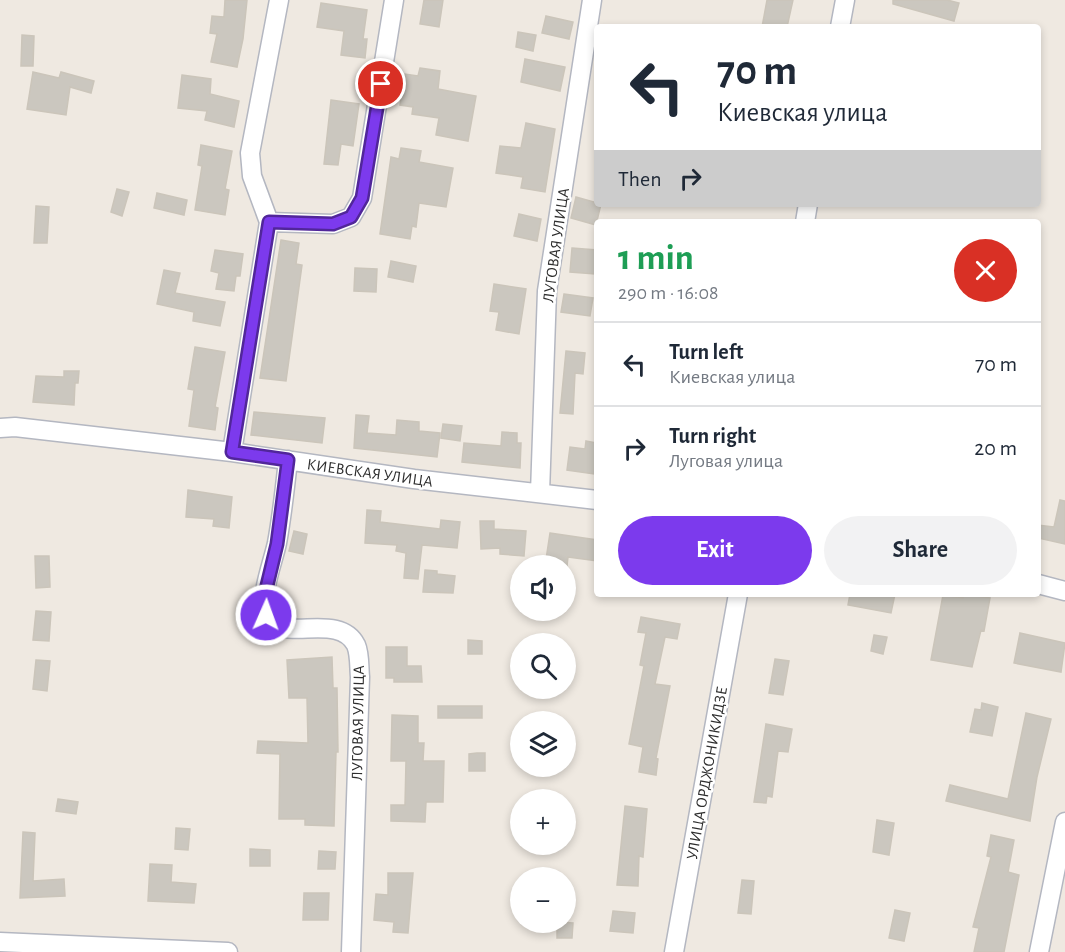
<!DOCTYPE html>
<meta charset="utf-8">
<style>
body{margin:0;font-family:"Alegreya Sans",sans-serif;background:#f2f2f3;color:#1f2937;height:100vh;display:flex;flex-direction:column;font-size:22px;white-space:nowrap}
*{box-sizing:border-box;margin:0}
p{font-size:20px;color:#747a83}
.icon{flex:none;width:33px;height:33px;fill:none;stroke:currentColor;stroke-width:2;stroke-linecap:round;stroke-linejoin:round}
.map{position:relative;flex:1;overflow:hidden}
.sheet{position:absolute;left:594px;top:219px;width:447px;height:378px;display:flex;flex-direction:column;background:#fff;border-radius:6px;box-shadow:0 3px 9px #0003}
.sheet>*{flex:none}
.top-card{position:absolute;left:594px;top:24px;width:447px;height:183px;border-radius:6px;box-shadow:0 3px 9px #0003;background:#fff;color:#1f2937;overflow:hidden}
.buttons{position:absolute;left:510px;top:555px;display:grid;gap:12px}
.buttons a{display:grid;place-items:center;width:66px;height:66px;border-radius:50%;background:#fff;box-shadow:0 3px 9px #0003;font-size:30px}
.pin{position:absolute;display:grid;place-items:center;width:51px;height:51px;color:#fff;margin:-26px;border:3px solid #fff;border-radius:50%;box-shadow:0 2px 6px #0007}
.me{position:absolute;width:66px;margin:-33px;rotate:2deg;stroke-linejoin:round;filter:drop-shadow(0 0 4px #0008)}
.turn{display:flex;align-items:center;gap:21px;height:126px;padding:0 24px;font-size:27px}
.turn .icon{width:78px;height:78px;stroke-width:2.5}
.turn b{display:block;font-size:42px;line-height:51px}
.then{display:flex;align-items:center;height:57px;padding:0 24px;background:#0003;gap:12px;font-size:22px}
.round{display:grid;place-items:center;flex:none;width:63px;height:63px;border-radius:32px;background:#f2f2f3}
.overview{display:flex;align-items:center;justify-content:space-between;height:102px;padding:0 24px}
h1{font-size:36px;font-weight:600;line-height:45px;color:#1e9e55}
.action{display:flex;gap:12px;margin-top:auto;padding:12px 24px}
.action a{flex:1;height:69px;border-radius:36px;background:#7c3aed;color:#fff;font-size:24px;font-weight:600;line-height:69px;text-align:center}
.action a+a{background:#f2f2f3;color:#1f2937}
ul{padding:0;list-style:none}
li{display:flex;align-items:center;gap:18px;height:84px;padding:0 24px;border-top:2px solid #e0e1e3}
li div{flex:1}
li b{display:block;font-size:22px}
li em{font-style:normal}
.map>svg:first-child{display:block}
.building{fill:#cbc7bf;stroke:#cbc5ba;stroke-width:1.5}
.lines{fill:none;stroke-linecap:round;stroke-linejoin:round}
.minor-casing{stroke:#b4b7c1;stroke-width:21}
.minor{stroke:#fff;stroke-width:18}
.route-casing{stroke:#51269a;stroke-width:15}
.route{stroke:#7c3aed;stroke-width:10}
.labels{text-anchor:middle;stroke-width:5;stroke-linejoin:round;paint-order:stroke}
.street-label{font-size:16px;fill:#2e2e2e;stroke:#fff}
</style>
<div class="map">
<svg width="1065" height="952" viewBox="0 0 1065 952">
<rect width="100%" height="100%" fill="#efe9e1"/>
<path class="building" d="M225,0H247L243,39L237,67L211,62L217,34L210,33L212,16L224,17Z
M424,0H443L439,27L420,24Z
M767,0H793L787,27H762Z
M893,0H947L959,3L954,21L893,4Z
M321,3L367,10L363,39H367L365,58L341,55L344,31L317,27Z
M546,16L573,22L569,39L542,33Z
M518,32L536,35L533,51L516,47Z
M22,35L34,36L33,66H21Z
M525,59L565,67L560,91L521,82Z
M420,68L440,71L438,89L476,96L468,141L436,135L439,118L412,114L413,107L400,105L405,74L418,76Z
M33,72L59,78L61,72L94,81L91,93L70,87L66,115L27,109Z
M182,75L211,79L210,94L239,101L234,127L205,120L207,111L178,108Z
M331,100L359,104L353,146L341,144L338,165L324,164Z
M526,123L555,129L545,192L521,188L523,177L496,173L500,146L521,148Z
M201,145L232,151L225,189L229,190L225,215L195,210L202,166L198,165Z
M401,148L421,151L419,162L453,168L446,207L419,203L416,227L412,226L410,239L380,234L391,157L399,159Z
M117,189L129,192L122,216L111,212Z
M157,193L187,200L184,215L154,208Z
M576,197L601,204L596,225L571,218Z
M36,206L49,207L47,243H34Z
M519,214L541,219L537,241L514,236Z
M281,240L299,243L296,264L302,265L286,381L260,378Z
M572,248L597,250L595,274L570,272Z
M215,250L243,254L240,276H236L234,291L216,289L219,273L211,271Z
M391,261L416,266L413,282L388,277Z
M355,268L377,269L376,292L354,291Z
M164,270L180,273L175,293L225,302L220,326L193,321L194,312L157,304Z
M494,284L526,289L519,334L496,330L499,312L490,311Z
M564,294L593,298L590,316L561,312Z
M195,347L225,352L215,407L218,408L215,430L189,426L194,390L188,389Z
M566,351L585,353L583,374L575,373L573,414L560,413Z
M64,371H79L78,383H75L74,405L33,402L36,376L64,377Z
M254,412L325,418L322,443L251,435Z
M356,415L369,416L367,433L396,435L397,420L419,422V431L440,433L437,457L354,448Z
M443,424L462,426L460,441L441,438Z
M502,432L517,433V443H521L520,468L462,462L464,443L501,446Z
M586,441L597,443L594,474L567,470L570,447L585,449Z
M188,490L232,497L229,528L213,526L214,519L186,517Z
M1060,500L1065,501V544L1038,538V525L1054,527Z
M367,510L381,511L380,522L440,529L441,520L460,522L457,548L422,545L418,579L404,578L406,553L396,551L397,545L365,543Z
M480,521H494V529L526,531L524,556L500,554V548L481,549Z
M294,531L307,534L303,554L289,551Z
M550,533L597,540V561L568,557L567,566H545Z
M35,556H49L50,587L36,588Z
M425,570L437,571V574L455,576L453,593L423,592Z
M850,594H895L891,613L848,605Z
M963,594L990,598L984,631L981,630L972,667L931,660L943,595L963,598Z
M36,611L51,612L49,641L33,640Z
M641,617L680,624L677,639L665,637L655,684L670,686L656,758L658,759L656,775L639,772L643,747L629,744L644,666L640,665L646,633L638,632Z
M1020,633L1065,643L1061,672L1014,663Z
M874,635L887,637L883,654L871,651Z
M468,640L482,641V654H468Z
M386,647H407V666H421L422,682H394V678H386Z
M332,657L333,688H337L338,752H336L334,826L305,825V819H279L280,754L257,753L258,741L308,743L307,698H289L287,660Z
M775,659L789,661L783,695L769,693Z
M36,660L50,661L47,691L33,689Z
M982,703L998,707L992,736L970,732L975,709L981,710Z
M438,706H482V718H438Z
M1026,713L1051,719L1037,777L1030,821L946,801L950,785L1008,799Z
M392,715L418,716V743H424L423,761H444L443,802H426L425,822L391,821V805H405L406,761H391Z
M766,724L792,729L788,752L778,751L772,797L767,796L766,803L754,802Z
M477,753H485V771H469V754Z
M58,799L78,802L76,814L56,811Z
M625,806L647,809L643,857L639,856L638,886L617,885Z
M877,820L894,823L889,855L873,852Z
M176,828L190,829L188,850L175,849Z
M23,832L35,833L33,881L64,879L65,896L20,898Z
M991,835L1014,840L1008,872L1019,875L1004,952H974L979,928L973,927L991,857L987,856Z
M250,849L270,850V866H250Z
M319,851L336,852L335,869H318Z
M150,864L172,865L171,882L196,884L194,903L148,901Z
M388,873H413L408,933L393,932L394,922L374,920L376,894L388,895Z
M742,880L754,881L751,914L738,913Z
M304,893H329L328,920H303Z
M895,910L910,913L904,941L889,938Z
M613,911L635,913L633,933L610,931Z
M557,922L573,923L572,938H557Z"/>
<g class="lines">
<defs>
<path id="minor" d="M840,27L845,0
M269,222L252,176L250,153L279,0
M805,222L808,204
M0,428L15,427L232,452L414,479L597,500
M232,452L269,222L333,224L351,217L362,198L394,0
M288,460C285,488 282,516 277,543C273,562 259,597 266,615C279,646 338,610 356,645C360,654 359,668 360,677L351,952
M540,493L547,291L592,0
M1038,584L1065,591
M0,942L228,952
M674,952L738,594
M1039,952L1065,822"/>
</defs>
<use href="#minor" class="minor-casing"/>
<use href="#minor" class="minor"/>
</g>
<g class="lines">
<defs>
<path id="route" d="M266,615L264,598L277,544L288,460L232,452L269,222L333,224L351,217L362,198L381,84"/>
</defs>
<use href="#route" class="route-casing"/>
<use href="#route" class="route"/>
</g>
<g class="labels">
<g class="street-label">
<text transform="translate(555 245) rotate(-82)" y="6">ЛУГОВАЯ УЛИЦА</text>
<text transform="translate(370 472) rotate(8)" y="6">КИЕВСКАЯ УЛИЦА</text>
<text transform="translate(357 723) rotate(-89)" y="6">ЛУГОВАЯ УЛИЦА</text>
<text transform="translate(706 773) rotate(-80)" y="6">УЛИЦА ОРДЖОНИКИДЗЕ</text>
</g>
</g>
</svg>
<div class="buttons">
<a><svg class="icon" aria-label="sound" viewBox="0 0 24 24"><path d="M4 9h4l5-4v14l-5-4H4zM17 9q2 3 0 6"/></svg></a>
<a><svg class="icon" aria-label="search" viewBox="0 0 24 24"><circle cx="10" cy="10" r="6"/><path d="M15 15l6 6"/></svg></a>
<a><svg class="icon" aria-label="layers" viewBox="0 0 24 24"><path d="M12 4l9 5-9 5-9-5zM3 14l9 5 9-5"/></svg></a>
<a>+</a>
<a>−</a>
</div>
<div class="pin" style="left:381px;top:84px;background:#d93025"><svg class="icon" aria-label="arrive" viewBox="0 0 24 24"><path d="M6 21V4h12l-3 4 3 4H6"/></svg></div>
<svg class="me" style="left:266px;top:615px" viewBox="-20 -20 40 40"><circle r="17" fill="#7c3aed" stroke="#fff" stroke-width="3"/><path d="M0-11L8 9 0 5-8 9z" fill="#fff"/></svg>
<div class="top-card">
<div class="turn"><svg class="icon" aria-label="left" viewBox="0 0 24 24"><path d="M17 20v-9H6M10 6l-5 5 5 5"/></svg><div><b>70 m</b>Киевская улица</div></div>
<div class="then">Then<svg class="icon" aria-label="right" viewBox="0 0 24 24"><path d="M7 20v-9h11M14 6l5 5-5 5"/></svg></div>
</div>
<section class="sheet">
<div class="overview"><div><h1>1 min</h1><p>290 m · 16:08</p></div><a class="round" style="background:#d93025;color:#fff"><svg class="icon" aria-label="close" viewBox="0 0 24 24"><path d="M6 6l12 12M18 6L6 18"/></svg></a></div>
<ul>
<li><svg class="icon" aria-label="left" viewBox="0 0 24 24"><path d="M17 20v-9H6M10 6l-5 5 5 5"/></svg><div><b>Turn left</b><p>Киевская улица</p></div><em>70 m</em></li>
<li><svg class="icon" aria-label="right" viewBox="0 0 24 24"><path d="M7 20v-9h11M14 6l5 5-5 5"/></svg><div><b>Turn right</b><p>Луговая улица</p></div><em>20 m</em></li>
</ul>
<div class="action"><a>Exit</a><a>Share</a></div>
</section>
</div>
